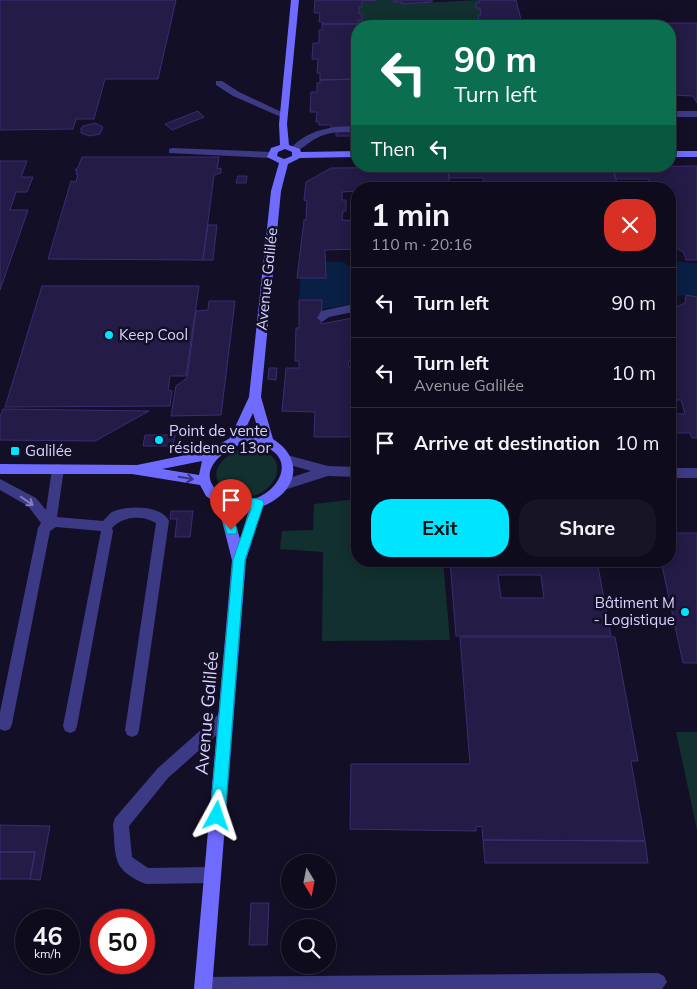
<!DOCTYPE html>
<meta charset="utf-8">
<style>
body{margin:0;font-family:Mulish,sans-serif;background:#171425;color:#f1f3f6;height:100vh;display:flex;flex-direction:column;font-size:19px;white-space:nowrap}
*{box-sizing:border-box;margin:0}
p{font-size:16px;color:#9b9ba3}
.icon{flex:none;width:28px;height:28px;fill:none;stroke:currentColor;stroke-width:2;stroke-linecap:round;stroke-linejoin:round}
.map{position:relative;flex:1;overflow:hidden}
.sheet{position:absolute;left:351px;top:182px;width:325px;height:385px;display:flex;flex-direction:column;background:#0e0b1c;border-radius:20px;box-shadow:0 2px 12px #0003,0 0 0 1px #2e2b3b}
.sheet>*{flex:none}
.banner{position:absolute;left:351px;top:20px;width:325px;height:152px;border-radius:20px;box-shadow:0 2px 12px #0003,0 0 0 1px #2e2b3b;background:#0b6e4f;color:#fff;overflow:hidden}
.needle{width:32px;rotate:170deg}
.fabs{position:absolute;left:281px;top:854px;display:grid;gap:10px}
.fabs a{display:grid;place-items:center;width:55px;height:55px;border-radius:50%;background:#0e0b1c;box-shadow:0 2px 12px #0003,0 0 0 1px #2e2b3b;font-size:25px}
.speed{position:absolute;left:15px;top:909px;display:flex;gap:10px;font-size:25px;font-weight:700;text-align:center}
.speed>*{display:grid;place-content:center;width:65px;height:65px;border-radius:50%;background:#0e0b1c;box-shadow:0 2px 12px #0003,0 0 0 1px #2e2b3b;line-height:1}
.speed small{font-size:12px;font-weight:400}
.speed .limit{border:8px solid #d22;background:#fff;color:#111}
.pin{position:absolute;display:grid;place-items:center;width:42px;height:42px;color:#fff;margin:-51px -21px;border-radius:50% 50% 50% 0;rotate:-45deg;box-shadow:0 0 5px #0007}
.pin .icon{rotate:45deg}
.me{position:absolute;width:55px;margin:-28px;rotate:5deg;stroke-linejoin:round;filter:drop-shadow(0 0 4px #0008)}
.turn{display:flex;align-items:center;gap:18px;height:105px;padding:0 20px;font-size:22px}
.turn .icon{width:65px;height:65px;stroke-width:2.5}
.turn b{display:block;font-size:35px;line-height:42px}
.then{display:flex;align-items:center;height:48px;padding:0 20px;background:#0003;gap:10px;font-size:19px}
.round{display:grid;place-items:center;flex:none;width:52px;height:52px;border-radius:20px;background:#171425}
.head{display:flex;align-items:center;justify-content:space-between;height:85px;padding:0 20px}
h1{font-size:30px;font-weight:700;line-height:38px}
.button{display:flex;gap:10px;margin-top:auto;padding:10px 20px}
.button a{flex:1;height:58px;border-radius:20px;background:#00e5ff;color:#111;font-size:20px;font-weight:700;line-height:58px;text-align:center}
.button a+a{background:#171425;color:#f1f3f6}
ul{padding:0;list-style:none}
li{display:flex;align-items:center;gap:15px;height:70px;padding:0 20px;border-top:1px solid #2e2b3b}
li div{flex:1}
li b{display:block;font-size:19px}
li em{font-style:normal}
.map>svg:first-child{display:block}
.green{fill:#12302f}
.water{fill:#0a1f44}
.building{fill:#241b47;stroke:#3b2d73;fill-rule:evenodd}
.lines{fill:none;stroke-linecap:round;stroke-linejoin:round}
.lane{fill:#3d3a85;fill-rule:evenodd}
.street{fill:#3d3a85;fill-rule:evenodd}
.secondary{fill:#6f6bff;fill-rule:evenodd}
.oneway{stroke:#38347d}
.oneway2{stroke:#837fbc}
.route{fill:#00e5ff;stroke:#0095a6}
.poi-dot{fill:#00e5ff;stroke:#130f26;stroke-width:2}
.labels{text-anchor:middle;stroke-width:5;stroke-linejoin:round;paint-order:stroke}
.street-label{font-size:15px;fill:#d9d4ff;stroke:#130f26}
.poi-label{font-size:15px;fill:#d9d4ff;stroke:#130f26;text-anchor:start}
.near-street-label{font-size:18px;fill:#d9d4ff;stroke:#130f26}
</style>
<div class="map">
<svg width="697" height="989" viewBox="0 0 697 989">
<rect width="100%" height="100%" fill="#130f26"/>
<path class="green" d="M362,0H394V2H402V4L478,0L479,3L476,4V7L480,8L481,15H478L479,22H483L484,26H358V20H362V14H359V7H362Z
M250,447C307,456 263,515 227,491C201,473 228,450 250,447Z
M357,499L358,561H443L450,640L322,641L323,552L280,549L282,531L313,530L314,504Z
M676,732H697V830Z"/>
<path class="water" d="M670,261L697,263V298L682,295L670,301Z
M301,262H344L347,265L357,266V303L301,313L302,299H299Z"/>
<path class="building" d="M0,0H176L158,79H105L94,119H76L73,129L0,130Z
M315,0H375V1L362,0V7H359V14H362V20H358V24H322V22H319L320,13H314Z
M394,0H432V2L402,4V2H394Z
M479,0H516L522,23H519L520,26H484L483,22H479L478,15H481L480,8H476V3H479Z
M668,23H697V103L693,96L670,95V36H673Z
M322,24H358V79L320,80V73H317L318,59H312L313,43H319V30H322Z
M358,79V136H336V128H331V125H319V122H316L317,112H310L311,92H317V83H320V80Z
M198,111L204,117L172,130L165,124Z
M95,123L103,127L100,134L90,136L81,133V128L83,126Z
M82,157H219L217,169L221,168V173L214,175L203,260L48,259L71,181L76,182L78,174H76L77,170H75L78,167Z
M0,161H27L21,177H33L27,192H16L10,210H28L0,290Z
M697,166V260H686L684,253L670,244V189H652L648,179H616L612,167Z
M448,167H612L619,189H572L571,187H566V189H485L483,178H449Z
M448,167L450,189H358V191L342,192V200H346V211H343L342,220L358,221V249L325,250L326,278H297L304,220H306L307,201L304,200L306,182L331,168Z
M238,176H247L246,183H236Z
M208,225H217L213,260H203Z
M42,286H199L186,376H170L168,390L172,391L170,406L5,407Z
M686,295L697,297V438H692L690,433H670V414H685L681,400H677L671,380H676L670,358V310L685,303Z
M299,300H322L321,324L358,317V358L349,361L348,367H351V390H358V437H314L315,412L282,411L286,368H299V361H295L296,328H299Z
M209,301H235L221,415L171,416L176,386L187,378L196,311L208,310Z
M269,368H277L276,380L268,379Z
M3,409L149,411L95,441L0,440V417Z
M145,435H175L173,446H143Z
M171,511H193L190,537H175L177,519H170Z
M670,533H697V663H683L661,561H670Z
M450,561H597L611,636H456ZM498,575H541L544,598H501Z
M460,637H615L638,761H631L645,841L483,840L482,826L476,827V831L350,829L351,764H470Z
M0,825L50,826L40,880L30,879L35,852H0Z
M483,840L645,841L648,863H485Z
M0,852H35L30,879H0Z
M251,903H269L267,945H249Z"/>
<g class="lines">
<path class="lane" d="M216,81H222L239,92L288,115L281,117L233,96L216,85Z
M670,111H697V117H670Z
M358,126V132C343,132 328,131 315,139C308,143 302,149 295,152L290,149C308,129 332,126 358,126Z
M172,148L272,152L277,155L272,158L169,153V149Z
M358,303V311L329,317L322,322L317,318L321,311Z
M58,464L62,466L64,469L57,517L103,521C106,518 109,514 112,512C126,505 162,505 169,521L139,730L137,735L132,737L127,735L125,730L156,523C142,515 123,516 112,528L113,531L77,726L75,731L70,733L65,731L63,726L101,531L56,527L50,531L12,724L10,729L5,731L0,729V712L38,528L41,523L28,506L0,490V479L36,498L46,510L52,469L54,466Z
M226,710L231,712L233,717L231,722L168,778L129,826L132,857L148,868L212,867L218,869L220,875L218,881L212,883L146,884C111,870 116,857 113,824L115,818L158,768L221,712Z
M658,973L664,976L667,982L662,989H196L194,986L197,980L203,977Z"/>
<path class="street" d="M287,455L328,466L358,467V477L328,476L284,490L280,489L278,485L280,481L311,471L283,463L281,460L283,457Z
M670,468H697V478H670Z"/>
<path class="secondary" d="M291,0H299L287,124L289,145L300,149L301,152L358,151V157L300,158L288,164L281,191L261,397L273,439C306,460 296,493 263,506L246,560L212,989H194L232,560L218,505L206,496L200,485L132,474H0V464L137,465L210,450L230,438L249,397L271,191L279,163L267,157L271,148L280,145L279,124ZM285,149L292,152V156L284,159L277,156L278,152ZM253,413L260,436L243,434ZM245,443C251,444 259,444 264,446C310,465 256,520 221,494C193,473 223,449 245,443ZM202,461L199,475L162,469ZM231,509L249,510L240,539Z
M670,151H697V157H670Z"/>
</g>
<defs><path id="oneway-shaft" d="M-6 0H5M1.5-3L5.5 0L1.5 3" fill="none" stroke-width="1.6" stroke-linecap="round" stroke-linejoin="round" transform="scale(1.25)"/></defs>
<use class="oneway" href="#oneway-shaft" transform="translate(186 478) rotate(9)"/>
<use class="oneway2" href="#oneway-shaft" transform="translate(27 501) rotate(35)"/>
<path class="route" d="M223,496C237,501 250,496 262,500L264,503L245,560L225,816L222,821L217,823L212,821L210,816L233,560L251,508H231L237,530L236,534H227L217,501L219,498Z"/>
<g class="poi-dot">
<circle cx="109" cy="335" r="5"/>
<circle cx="159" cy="440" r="5"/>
<rect x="10" y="446" width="10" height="10" rx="2.5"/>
<circle cx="685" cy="612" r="5"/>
</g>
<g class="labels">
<g class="street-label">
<text transform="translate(267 279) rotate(-84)" y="5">Avenue Galilée</text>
</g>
<g class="poi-label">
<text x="119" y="340">Keep Cool</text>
<text x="169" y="436">Point de vente<tspan x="169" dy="17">résidence 13or</tspan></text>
<text x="25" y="456">Galilée</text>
<text x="675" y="608" text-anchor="end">Bâtiment M<tspan x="675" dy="17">- Logistique</tspan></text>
</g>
<g class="near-street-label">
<text transform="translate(207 713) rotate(-85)" y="6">Avenue Galilée</text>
</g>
</g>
</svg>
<div class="fabs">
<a><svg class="needle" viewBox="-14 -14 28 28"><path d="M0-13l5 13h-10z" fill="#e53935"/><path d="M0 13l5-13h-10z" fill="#9b9ba3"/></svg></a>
<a><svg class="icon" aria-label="search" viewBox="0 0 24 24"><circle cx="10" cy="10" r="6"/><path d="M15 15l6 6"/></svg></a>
</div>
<div class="speed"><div>46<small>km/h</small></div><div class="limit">50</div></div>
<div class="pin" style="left:231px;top:530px;background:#d93025"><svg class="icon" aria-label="arrive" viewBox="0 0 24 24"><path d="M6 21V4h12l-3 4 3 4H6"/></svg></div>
<svg class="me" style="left:217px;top:816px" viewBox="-20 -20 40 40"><path d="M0-17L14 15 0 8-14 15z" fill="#00e5ff" stroke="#fff" stroke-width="4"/></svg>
<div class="banner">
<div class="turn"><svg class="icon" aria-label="left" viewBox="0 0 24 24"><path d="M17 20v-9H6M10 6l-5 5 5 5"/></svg><div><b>90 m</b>Turn left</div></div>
<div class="then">Then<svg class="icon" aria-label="left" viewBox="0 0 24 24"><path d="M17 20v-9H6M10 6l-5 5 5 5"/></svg></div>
</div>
<section class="sheet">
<div class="head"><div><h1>1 min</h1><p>110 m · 20:16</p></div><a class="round" style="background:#d93025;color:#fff"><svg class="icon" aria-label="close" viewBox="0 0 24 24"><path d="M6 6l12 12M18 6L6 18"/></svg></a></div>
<ul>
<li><svg class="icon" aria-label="left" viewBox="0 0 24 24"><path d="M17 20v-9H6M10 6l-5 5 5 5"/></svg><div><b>Turn left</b></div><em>90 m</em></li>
<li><svg class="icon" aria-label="left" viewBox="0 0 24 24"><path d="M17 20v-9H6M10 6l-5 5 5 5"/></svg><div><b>Turn left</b><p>Avenue Galilée</p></div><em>10 m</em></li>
<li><svg class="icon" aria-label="arrive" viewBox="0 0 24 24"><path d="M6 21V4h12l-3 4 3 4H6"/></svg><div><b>Arrive at destination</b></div><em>10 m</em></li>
</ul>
<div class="button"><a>Exit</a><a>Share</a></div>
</section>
</div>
